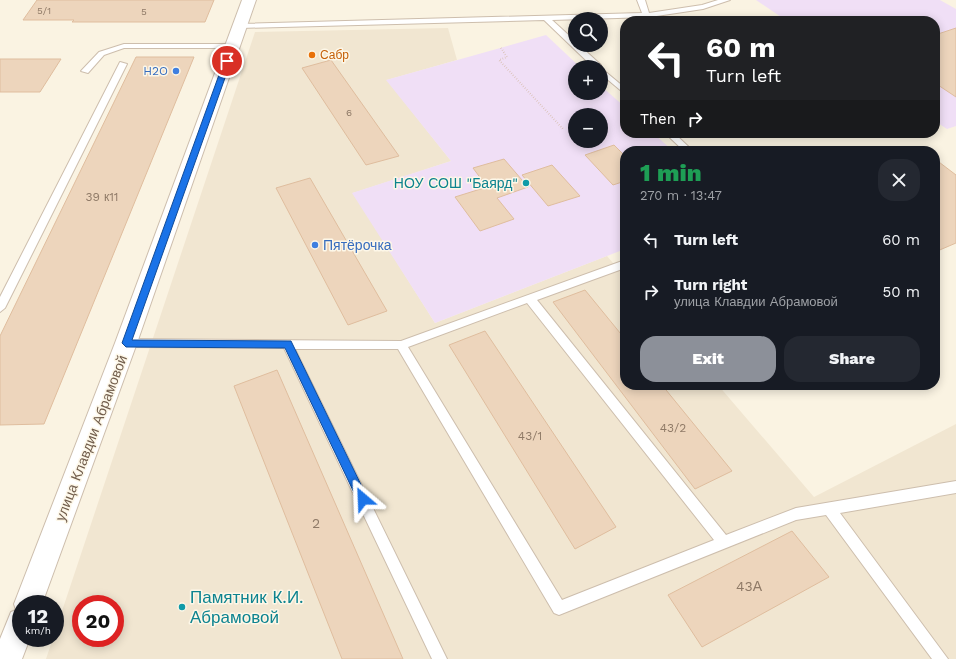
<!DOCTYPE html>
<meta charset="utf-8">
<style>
body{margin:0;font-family:"Work Sans",sans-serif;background:#242831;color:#f1f3f6;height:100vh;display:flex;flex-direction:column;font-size:15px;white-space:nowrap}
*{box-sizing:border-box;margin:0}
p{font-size:13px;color:#9ea1a6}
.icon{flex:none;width:22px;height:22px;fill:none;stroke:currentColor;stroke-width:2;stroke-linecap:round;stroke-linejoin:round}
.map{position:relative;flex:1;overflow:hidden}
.sheet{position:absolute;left:620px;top:146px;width:320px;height:244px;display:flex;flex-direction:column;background:#171b24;border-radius:16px;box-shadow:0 2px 10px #0003}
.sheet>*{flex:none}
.banner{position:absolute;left:620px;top:16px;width:320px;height:122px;border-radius:16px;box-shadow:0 2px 10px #0003;background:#202124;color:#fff;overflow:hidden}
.fabs{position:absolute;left:568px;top:12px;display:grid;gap:8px}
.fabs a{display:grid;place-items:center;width:40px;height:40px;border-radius:50%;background:#171b24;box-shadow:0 2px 10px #0003;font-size:20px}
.speed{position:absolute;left:12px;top:595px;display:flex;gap:8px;font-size:20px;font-weight:700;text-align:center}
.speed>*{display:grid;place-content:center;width:52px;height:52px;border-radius:50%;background:#171b24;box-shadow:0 2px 10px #0003;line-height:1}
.speed small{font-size:10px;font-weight:400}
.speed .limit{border:6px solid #d22;background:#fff;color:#111}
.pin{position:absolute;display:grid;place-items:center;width:34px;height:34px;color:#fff;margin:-17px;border:2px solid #fff;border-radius:50%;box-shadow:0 1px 4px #0007}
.me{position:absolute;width:44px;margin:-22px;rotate:334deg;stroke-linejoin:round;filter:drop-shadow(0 0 3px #0008)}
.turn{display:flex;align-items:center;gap:14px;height:84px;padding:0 20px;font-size:18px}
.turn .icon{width:52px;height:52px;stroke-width:2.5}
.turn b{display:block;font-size:28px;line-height:34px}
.then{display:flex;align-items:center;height:38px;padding:0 20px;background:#0003;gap:8px;font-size:15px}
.round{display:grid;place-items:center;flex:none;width:42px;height:42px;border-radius:16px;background:#242831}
.overview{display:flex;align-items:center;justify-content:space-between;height:68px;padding:0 20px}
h1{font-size:24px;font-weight:800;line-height:30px;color:#1e9e55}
.primary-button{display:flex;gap:8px;margin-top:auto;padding:8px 20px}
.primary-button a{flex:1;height:46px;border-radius:16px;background:#8c9099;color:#fff;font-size:16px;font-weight:800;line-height:46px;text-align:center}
.primary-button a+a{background:#242831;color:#f1f3f6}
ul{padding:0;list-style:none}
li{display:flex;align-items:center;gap:12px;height:52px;padding:0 20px}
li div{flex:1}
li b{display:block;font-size:15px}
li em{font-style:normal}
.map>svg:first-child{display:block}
.residential{fill:#f1e6d1;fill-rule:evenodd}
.education{fill:#f0dff6;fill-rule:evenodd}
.building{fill:#edd5bc;stroke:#dfbd9e}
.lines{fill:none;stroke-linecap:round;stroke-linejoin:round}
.lane-casing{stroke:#cdbead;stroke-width:2}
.street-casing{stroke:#cdbead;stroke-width:2}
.path{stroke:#d2b8a0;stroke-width:2;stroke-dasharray:0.5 2;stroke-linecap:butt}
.lane{fill:#fff;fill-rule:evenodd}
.street{fill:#fff;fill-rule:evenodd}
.route{fill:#1a73e8;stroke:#114b97}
.food-dot{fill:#e8710a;stroke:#fdf7e8;stroke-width:1.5}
.shop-dot{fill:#3f7fe0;stroke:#fdf7e8;stroke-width:1.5}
.culture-dot{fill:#0f9aa8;stroke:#fdf7e8;stroke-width:1.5}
.labels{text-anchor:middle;stroke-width:3;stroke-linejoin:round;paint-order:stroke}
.far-number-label{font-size:10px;fill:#8f7a67}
.far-food-label{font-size:12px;fill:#c56008;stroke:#fdf7e8;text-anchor:start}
.far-shop-label{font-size:12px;fill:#366cbe;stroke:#fdf7e8;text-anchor:end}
.number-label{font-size:12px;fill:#8f7a67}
.culture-label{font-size:14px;fill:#0d838f;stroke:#fdf7e8;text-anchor:end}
.shop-label{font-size:14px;fill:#366cbe;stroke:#fdf7e8;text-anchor:start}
.street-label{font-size:14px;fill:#705c4b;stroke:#fdf7e8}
.near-number-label{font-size:14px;fill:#8f7a67}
.near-culture-label{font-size:17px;fill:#0d838f;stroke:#fdf7e8;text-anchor:start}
</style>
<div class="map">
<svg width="956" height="659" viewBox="0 0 956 659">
<rect width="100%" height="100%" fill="#faf3e2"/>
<path class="residential" d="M448,28L457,60L387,80L451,161L353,193L435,323L607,256L625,277V385H718L814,497L956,424V659H46L53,638H55V632L255,32ZM81,604H115V638H81Z"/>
<path class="education" d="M756,0H940L956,9V126L947,129L935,121V21H787Z
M546,35L580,67H575V93H601V86L625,107V133H653L673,151H625V249L435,323L352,193L451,161L386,80ZM575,115H601V141H575Z"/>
<path class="building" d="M37,0H214L205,22H72L74,20H23Z
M956,28V97L935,83V35Z
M136,57H194L44,424L0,425V336Z
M0,59H61L40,92H0Z
M331,60L399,156L366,165L302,68Z
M614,145L625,156V181L613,185L585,155Z
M504,159L528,187L497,198L514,219L480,231L455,197L487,187L473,168Z
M935,159L956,175V243L935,252Z
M552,165L580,196L548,206L522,175Z
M310,178L387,311L348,325L276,188Z
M585,290L625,339V385H662L732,471L695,489L553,302Z
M485,331L616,527L575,549L449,345Z
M277,370L403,659H342L234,386Z
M792,531L829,577L702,647L668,595Z"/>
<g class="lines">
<defs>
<path id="lane" d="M637,0H645L649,13L702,5L718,0H730L703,9L650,17L552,20L575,41V45H579L601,65V68L625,88V94L601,74V67H593L544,20L240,28L236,26L240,24L642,13Z
M124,44H233L237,46L233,48H124L104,55L88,73L81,71L99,52Z
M120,62L127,64L5,308L0,312V297Z
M665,133H674L693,151H684Z
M625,260V268L537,300L726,535L796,508L956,481V493L840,513L948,659H932L826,515L796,520L559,615L554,613L398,349H295L447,659H432L284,348L126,347L122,346L120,343L122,340L126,339L401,341ZM527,303L714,540L562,600L408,347Z"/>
<path id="street" d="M242,0H256L137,343L42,604H21V638H30L22,659H0V639L11,612L16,610L14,604L115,343Z"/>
</defs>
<use href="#lane" class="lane-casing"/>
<use href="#street" class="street-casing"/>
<path class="path" d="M501,48L507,57L499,60L563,129"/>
<use href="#lane" class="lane"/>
<use href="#street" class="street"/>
</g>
<path class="route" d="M227,59L231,61L132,340L291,341L368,499L367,503L363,504L359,503L285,348L126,347L122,343L224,61Z"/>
<circle class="food-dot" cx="312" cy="55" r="4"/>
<g class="shop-dot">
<circle cx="176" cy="71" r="4"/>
<circle cx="315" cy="245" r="4"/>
</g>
<g class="culture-dot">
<circle cx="526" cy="183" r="4"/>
<circle cx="182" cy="607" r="4"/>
</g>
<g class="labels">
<g class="far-number-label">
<text x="44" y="14">5/1</text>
<text x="144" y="15">5</text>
<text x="349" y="116">6</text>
</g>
<g class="far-food-label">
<text x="320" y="59">Сабр</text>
</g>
<g class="far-shop-label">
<text x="168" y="75">H2O</text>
</g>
<g class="number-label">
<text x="102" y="201">39 к11</text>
<text x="673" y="432">43/2</text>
<text x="530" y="440">43/1</text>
</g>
<g class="culture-label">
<text x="518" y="188">НОУ СОШ "Баярд"</text>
</g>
<g class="shop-label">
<text x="323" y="250">Пятёрочка</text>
</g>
<g class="street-label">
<text transform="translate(91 438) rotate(-69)" y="5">улица Клавдии Абрамовой</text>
</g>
<g class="near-number-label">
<text x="316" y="528">2</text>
<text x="749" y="591">43А</text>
</g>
<g class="near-culture-label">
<text x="190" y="603">Памятник К.И.<tspan x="190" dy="20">Абрамовой</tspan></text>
</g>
</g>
</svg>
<div class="fabs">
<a><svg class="icon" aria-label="search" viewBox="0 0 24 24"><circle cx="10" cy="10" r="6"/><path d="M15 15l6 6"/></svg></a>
<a>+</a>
<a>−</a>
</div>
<div class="speed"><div>12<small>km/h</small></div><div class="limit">20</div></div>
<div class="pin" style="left:227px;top:61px;background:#d93025"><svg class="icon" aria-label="arrive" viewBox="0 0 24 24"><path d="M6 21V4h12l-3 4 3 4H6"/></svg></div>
<svg class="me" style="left:363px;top:499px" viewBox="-20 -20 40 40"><path d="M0-17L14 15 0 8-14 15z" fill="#1a73e8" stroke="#fff" stroke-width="4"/></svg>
<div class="banner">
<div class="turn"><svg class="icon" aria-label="left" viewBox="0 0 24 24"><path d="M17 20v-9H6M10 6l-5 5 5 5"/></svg><div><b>60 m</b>Turn left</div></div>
<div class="then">Then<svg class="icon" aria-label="right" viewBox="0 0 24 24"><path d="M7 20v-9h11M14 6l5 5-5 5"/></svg></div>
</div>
<section class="sheet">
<div class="overview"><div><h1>1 min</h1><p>270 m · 13:47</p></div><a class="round"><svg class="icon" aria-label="close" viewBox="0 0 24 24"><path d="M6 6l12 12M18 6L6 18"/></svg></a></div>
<ul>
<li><svg class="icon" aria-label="left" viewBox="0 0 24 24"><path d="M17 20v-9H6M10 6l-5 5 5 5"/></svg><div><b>Turn left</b></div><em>60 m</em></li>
<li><svg class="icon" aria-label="right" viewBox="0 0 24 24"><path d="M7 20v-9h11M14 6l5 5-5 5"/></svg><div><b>Turn right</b><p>улица Клавдии Абрамовой</p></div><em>50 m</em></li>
</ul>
<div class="primary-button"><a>Exit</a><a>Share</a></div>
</section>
</div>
